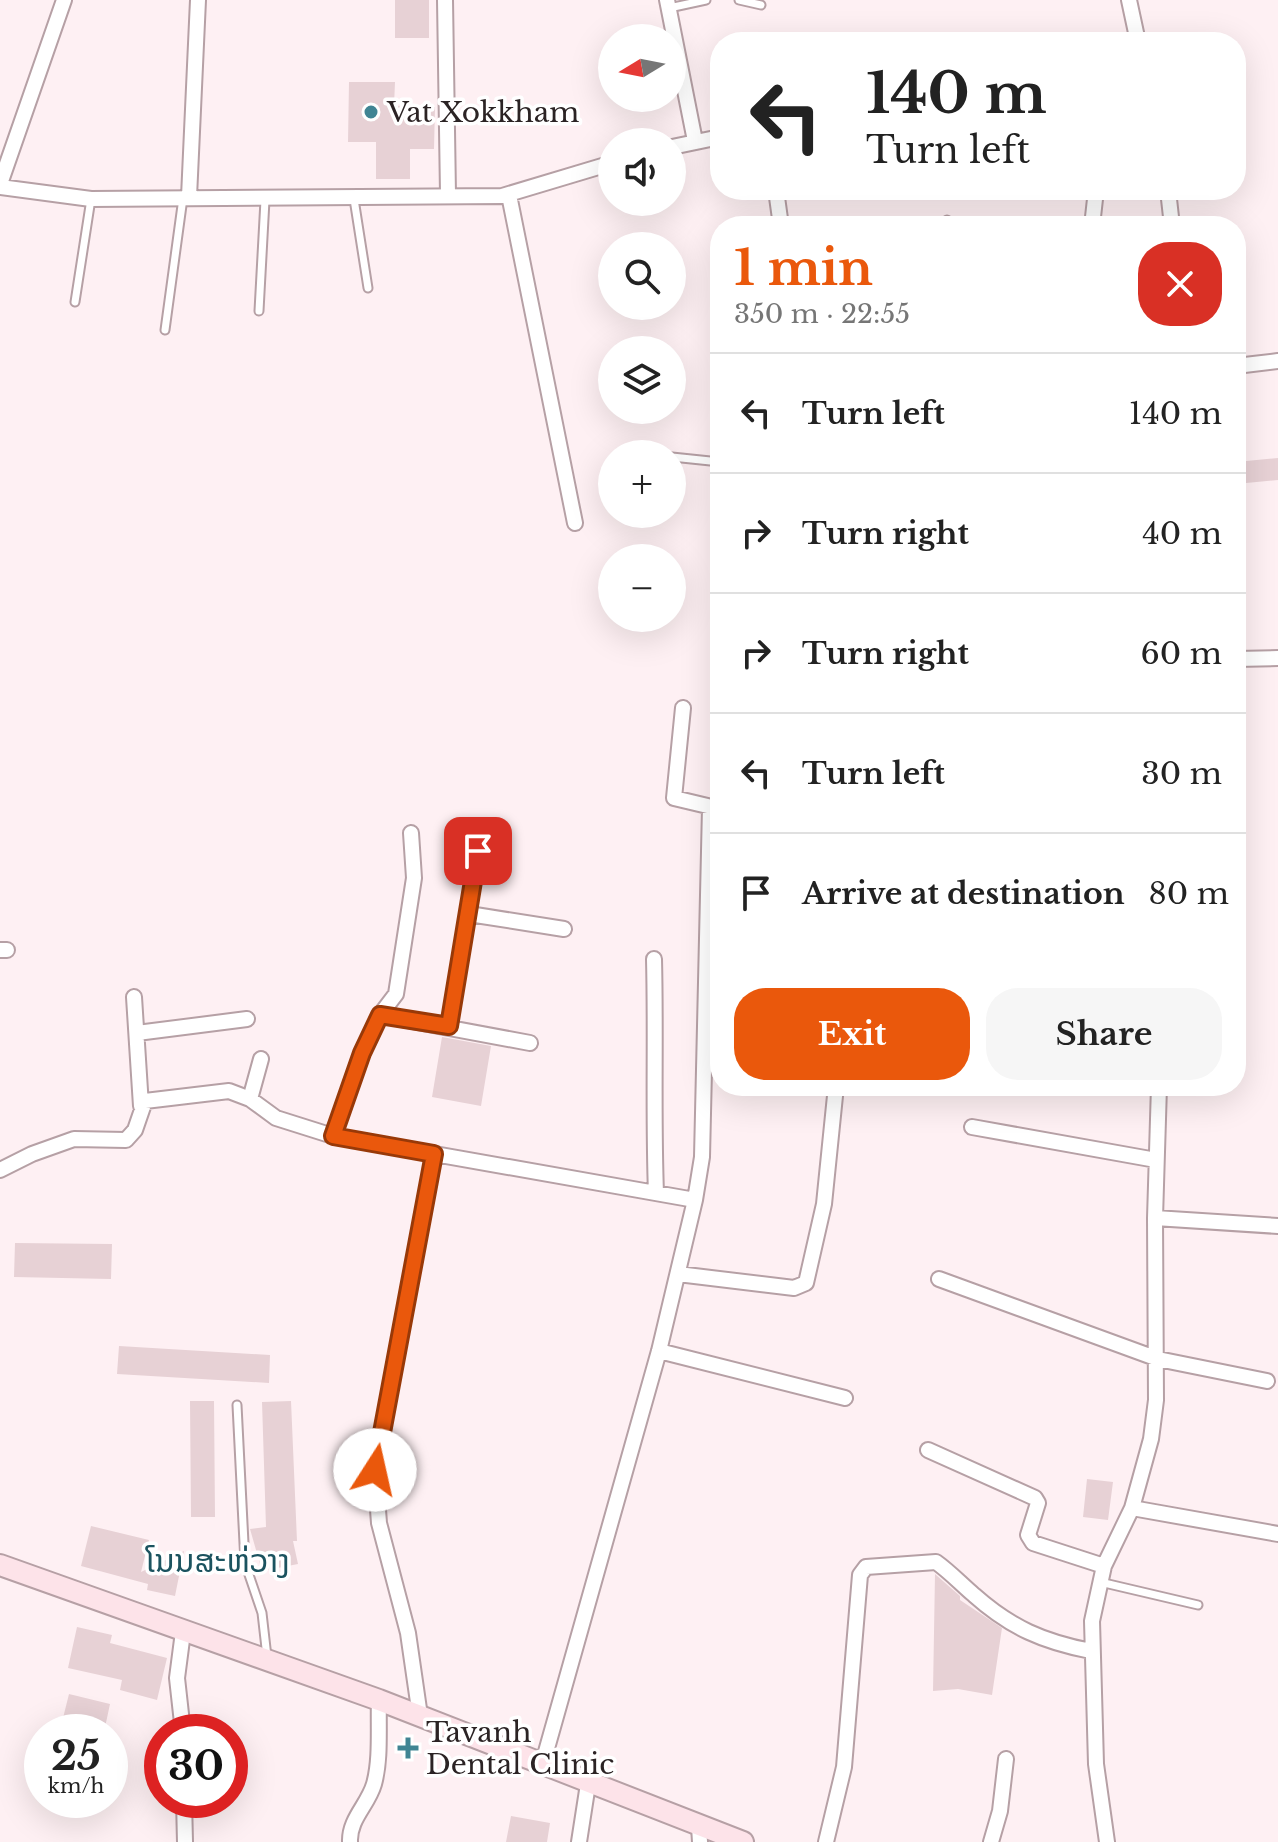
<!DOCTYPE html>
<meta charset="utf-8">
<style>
body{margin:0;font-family:"Libre Baskerville","Noto Sans Lao",serif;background:#f6f6f6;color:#222;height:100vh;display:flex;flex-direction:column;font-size:30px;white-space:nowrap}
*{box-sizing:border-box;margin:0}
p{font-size:26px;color:#767676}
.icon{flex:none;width:44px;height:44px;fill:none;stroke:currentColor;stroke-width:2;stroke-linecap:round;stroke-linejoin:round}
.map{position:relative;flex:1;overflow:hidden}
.details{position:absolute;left:710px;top:216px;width:536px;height:880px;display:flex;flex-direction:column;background:#fff;border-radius:32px;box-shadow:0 8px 32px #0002}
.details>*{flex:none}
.banner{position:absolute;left:710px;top:32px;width:536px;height:168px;border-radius:32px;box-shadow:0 8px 32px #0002;background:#fff;color:#222;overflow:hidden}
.needle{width:52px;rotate:260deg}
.tools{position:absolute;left:598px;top:24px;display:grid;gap:16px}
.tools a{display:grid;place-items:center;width:88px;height:88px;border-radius:50%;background:#fff;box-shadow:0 8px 32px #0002;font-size:40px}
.speed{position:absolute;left:24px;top:1714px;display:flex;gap:16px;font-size:40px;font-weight:700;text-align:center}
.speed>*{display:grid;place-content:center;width:104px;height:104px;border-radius:50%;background:#fff;box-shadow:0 8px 32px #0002;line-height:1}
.speed small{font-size:20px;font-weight:400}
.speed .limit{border:12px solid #d22;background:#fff;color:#111}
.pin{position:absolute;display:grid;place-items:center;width:68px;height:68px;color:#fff;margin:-34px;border-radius:16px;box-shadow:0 4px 12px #0006}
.me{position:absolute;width:88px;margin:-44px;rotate:10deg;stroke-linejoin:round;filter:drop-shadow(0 0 6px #0008)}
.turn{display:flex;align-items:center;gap:28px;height:168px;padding:0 24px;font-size:36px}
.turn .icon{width:104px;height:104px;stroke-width:2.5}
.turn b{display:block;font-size:56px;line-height:68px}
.round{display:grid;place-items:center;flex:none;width:84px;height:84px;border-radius:32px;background:#f6f6f6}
.headline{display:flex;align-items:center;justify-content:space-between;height:136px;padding:0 24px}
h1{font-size:48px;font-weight:800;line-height:60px;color:#ea580c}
.primary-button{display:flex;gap:16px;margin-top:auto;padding:16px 24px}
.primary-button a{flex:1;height:92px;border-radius:32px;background:#ea580c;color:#fff;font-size:32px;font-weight:800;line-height:92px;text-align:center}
.primary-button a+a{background:#f6f6f6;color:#222}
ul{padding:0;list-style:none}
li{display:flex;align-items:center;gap:24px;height:120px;padding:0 24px;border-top:2px solid #e0e0e0}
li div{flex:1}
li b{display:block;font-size:30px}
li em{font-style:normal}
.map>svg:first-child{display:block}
.building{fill:#e7d1d5}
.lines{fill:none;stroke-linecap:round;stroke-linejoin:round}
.service-casing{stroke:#b6a0a5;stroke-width:11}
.minor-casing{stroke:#b6a0a5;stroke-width:18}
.secondary-casing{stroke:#b6a0a5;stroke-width:24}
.service{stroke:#fff;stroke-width:7}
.minor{stroke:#fff;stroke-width:14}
.secondary{stroke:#fde3e9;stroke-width:20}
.route-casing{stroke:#983908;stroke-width:20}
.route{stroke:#ea580c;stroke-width:14}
.poi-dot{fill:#408493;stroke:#fff;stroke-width:3}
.labels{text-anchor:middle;stroke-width:7;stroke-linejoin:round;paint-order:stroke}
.poi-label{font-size:28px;fill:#2b2324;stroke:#fff;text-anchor:start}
.quarter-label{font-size:32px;fill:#1b535f;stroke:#fff}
</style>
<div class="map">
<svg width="1278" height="1842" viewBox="0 0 1278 1842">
<rect width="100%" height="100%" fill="#fef0f3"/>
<path class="building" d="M395,0H429V38H395Z
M349,82H395L394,106L435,107L434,149H410V179H376V142H348Z
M1278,458V480L1236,484V462Z
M442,1037L491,1046L481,1106L432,1097Z
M15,1243L112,1244L111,1279L14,1277Z
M119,1346L270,1355L269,1383L117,1374Z
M190,1401H214L215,1517H191Z
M291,1401L297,1541H293L298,1564L262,1571L250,1529L266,1527L262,1402Z
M1087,1479L1113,1482L1108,1520L1083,1517Z
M91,1526L149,1540L141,1572L184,1551L175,1596L147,1590L148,1584L81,1566Z
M935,1574L960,1596V1600L1002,1628L992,1695L958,1689L933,1691Z
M77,1627L112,1635L110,1643L167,1658L157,1700L120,1690L122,1680L68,1668Z
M69,1694L110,1704L104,1732L60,1730Z
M511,1816L550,1823L547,1842H506Z"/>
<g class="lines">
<defs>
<path id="service" d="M739,0L761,5
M669,8L706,0
M354,199L368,288
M947,220V226
M75,302L91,199
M259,311L265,200
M165,330L183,198
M672,457L720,462
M237,1405L245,1563L262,1613L267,1657
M1100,1582L1198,1605"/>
<path id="minor" d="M445,0L448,194
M667,0L695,141
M1129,0L1138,42
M672,147L720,137
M0,184L64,0
M0,187L91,199L502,196L612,163
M776,190L781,226
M1168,190L1172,226
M509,195L575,523
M189,197L198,0
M1092,226L1096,190
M1236,366L1278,361
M1236,659L1278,658
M683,708L674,798L716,808
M469,914L564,929
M0,950H7
M654,959C656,1037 653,1115 656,1193
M134,997L141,1106
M380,1015L530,1043
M449,1026L478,851
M137,1033L247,1019
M250,1099L261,1059
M972,1127L1156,1160
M333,1136L362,1053L380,1015L396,994L414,878L411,833
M0,1170L32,1154L74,1139L126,1140L135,1130L145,1101L229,1091L250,1099L276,1118L333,1136L695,1200
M1155,1218L1278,1226
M678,1274L794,1288L806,1283L824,1204L836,1086
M939,1279L1158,1359L1267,1381
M659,1351L845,1398
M928,1450L1035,1498L1038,1503L1028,1535L1033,1543L1104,1566
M1132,1508L1278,1534
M420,1716L408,1633L379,1523L375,1470L434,1154
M183,1732L177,1678L183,1632
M542,1766L659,1351L695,1200L702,1157L710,808
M184,1800L185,1842
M699,1826L700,1842
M350,1842C349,1819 368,1805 374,1784C381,1759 378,1727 379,1700
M579,1842L588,1784
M826,1842L844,1767L860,1575L866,1567L936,1562C950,1572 961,1584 974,1595C1011,1628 1044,1642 1091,1651
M991,1842L1000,1811L1006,1759
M1107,1842L1096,1764L1092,1621L1104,1566L1132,1508L1151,1439L1156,1400L1155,1218L1159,1086"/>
<path id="secondary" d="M0,1565L379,1700L743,1842"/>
</defs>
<use href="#service" class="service-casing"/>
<use href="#minor" class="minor-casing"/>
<use href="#secondary" class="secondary-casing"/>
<use href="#service" class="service"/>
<use href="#minor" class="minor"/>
<use href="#secondary" class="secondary"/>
</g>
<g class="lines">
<defs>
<path id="route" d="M375,1470L434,1154L333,1136L362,1053L380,1015L449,1026L478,851"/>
</defs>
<use href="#route" class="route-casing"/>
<use href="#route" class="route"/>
</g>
<g class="poi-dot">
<circle cx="371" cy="112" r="8"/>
<path d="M404 1736h8v8h8v8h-8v8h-8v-8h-8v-8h8z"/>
</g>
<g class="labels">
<g class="poi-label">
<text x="387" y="122">Vat Xokkham</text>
<text x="426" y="1742">Tavanh<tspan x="426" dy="32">Dental Clinic</tspan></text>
</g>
<g class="quarter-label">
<text x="218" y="1572">ໂນນສະຫ່ວາງ</text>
</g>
</g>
</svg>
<div class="tools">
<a><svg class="needle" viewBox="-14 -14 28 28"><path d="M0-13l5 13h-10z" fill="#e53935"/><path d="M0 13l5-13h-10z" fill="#767676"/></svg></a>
<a><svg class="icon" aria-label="sound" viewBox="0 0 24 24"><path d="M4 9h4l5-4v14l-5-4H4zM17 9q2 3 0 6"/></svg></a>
<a><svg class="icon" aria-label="search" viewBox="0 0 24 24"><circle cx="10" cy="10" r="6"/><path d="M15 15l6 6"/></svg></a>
<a><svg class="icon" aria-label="layers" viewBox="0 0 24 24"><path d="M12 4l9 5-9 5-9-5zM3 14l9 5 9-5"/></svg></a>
<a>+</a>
<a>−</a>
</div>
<div class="speed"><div>25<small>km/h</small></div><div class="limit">30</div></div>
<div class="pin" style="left:478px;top:851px;background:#d93025"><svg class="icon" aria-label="arrive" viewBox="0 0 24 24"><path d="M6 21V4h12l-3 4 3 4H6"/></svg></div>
<svg class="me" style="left:375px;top:1470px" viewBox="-20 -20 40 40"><circle r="19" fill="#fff"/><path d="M0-13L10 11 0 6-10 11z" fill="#ea580c"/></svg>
<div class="banner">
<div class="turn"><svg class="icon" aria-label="left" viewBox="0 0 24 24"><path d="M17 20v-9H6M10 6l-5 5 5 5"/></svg><div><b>140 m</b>Turn left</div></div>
</div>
<section class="details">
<div class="headline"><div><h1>1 min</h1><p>350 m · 22:55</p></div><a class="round" style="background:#d93025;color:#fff"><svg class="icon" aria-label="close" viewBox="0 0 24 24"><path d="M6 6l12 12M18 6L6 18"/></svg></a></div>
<ul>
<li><svg class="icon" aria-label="left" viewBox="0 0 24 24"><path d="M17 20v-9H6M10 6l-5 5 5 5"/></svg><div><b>Turn left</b></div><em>140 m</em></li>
<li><svg class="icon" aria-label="right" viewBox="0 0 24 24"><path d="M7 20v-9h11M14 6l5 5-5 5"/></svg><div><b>Turn right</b></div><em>40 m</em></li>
<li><svg class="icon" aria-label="right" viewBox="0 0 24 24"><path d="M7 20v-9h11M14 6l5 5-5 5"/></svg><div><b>Turn right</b></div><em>60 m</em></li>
<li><svg class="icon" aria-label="left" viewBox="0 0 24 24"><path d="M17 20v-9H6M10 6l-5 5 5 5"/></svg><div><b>Turn left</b></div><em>30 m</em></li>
<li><svg class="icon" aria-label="arrive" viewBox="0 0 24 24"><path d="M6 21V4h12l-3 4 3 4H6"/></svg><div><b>Arrive at destination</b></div><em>80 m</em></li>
</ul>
<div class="primary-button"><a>Exit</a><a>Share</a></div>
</section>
</div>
